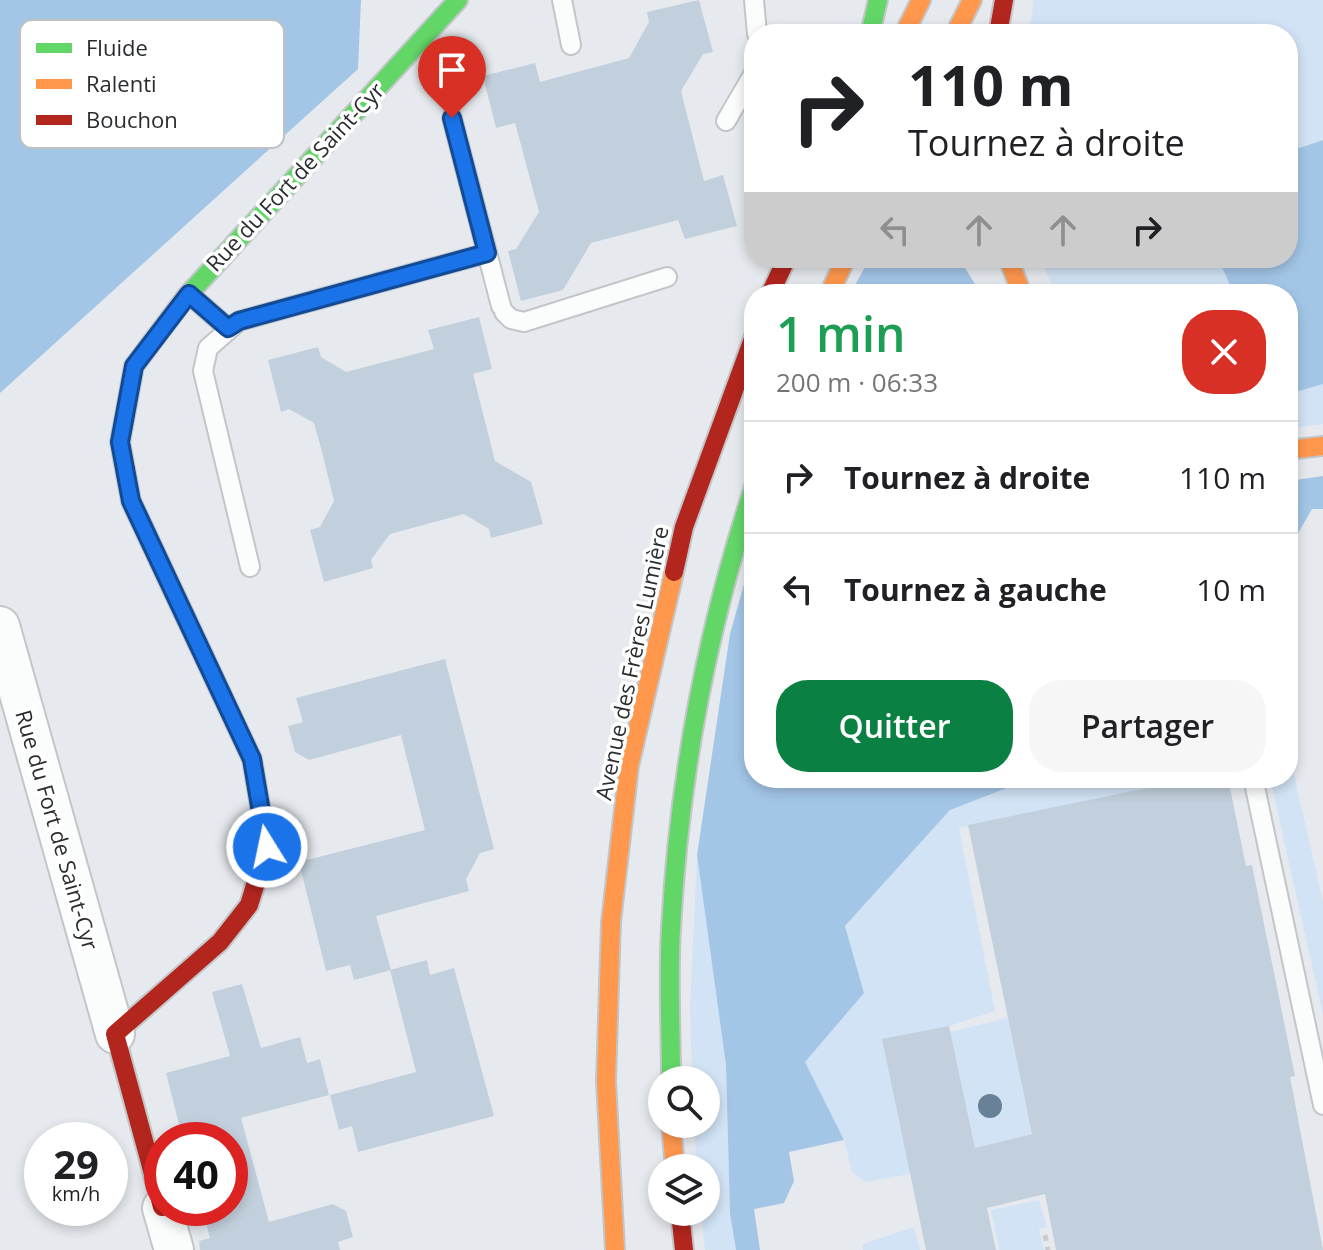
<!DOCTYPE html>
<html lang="fr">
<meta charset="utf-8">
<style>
body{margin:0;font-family:"Open Sans",sans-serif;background:#f6f6f6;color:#202124;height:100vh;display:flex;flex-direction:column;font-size:30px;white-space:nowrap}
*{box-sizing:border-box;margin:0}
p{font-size:26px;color:#757577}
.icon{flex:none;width:44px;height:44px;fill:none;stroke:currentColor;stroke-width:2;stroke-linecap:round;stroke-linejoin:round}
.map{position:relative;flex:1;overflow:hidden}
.side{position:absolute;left:744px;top:284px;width:554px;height:504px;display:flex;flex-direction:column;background:#fff;border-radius:32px;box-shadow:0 4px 12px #0003}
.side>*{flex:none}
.guide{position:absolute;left:744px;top:24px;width:554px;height:244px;border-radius:32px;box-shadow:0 4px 12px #0003;background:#fff;color:#202124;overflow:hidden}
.fabs{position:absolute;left:648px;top:1066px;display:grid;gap:16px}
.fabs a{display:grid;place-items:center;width:72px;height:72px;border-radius:50%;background:#fff;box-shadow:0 4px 12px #0003;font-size:40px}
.speed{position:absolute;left:24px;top:1122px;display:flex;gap:16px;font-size:40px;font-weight:700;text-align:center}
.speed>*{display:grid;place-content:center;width:104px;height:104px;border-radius:50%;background:#fff;box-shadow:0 4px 12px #0003;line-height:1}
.speed small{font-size:20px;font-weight:400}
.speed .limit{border:12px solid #d22;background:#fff;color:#111}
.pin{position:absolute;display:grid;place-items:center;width:68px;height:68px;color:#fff;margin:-82px -34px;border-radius:50% 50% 50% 0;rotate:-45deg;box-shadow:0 0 8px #0007}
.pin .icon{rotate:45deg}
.me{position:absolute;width:88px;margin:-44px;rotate:350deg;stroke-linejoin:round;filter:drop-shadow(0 0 6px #0008)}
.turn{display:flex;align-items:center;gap:28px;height:168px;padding:0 32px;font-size:36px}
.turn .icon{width:104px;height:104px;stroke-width:2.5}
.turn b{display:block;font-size:56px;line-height:68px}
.lanes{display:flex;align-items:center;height:76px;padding:0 32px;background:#0003;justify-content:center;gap:40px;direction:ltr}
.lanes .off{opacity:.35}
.round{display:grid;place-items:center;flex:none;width:84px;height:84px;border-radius:32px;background:#f6f6f6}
.headline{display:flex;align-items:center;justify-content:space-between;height:136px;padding:0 32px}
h1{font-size:48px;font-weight:600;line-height:60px;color:#1e9e55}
.primary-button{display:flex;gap:16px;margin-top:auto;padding:16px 32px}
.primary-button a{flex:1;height:92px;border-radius:32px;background:#0b8043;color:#fff;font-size:32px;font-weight:600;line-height:92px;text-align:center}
.primary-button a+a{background:#f6f6f6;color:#202124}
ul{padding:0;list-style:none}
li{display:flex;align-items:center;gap:24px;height:112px;padding:0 32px;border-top:2px solid #e0e0e0}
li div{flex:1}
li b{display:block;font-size:30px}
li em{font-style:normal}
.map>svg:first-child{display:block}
.green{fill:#d1e3f5}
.forest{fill:#a3c6e7}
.building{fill:#c2d0dd}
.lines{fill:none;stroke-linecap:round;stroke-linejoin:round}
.lane-casing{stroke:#c3c6c9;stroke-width:22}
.street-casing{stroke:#c3c6c9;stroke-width:42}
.fast-casing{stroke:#c3c6c9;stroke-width:22}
.slow-casing{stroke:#c3c6c9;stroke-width:22}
.jam-casing{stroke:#c3c6c9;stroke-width:22}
.path{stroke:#c9cacc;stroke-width:5;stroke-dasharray:6 6;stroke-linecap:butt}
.lane{stroke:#fbfcfc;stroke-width:18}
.street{stroke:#fbfcfc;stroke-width:38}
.fast{stroke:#63d668;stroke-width:18}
.slow{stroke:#ff974d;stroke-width:18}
.jam{stroke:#b3261e;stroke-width:18}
.tree{fill:#688197}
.route-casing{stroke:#114b97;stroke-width:20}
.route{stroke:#1a73e8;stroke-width:14}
.labels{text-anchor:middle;stroke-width:7;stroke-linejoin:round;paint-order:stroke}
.street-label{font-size:22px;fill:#2a2d2f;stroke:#fff}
.key{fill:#fff;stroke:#bfc0c1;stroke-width:2}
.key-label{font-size:22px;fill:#2a2d2f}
</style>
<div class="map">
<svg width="1323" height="1250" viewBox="0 0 1323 1250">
<rect width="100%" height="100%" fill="#e6eaee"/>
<path class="green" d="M1034,0H1323V140L1296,149L1288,146V34H1029Z
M1040,258H1218L1234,294H1056Z
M1288,380L1299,391L1323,384V424L1288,429Z
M1288,748L1323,902V1015L1270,778H1288Z
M1033,778H1196L959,828L995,1011L949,1026L910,1174L865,1182L852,1172L844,1140L804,1061L864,993L845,926L950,810Z
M697,855L726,1065L730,1214L736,1250H705L701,1212H706V1168H697L694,1124H706V1080H692L690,1007Z
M1008,1018L1032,1134L975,1148L950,1032Z
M1039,1200L1047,1227L1039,1229L1044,1250H999L991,1210Z
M914,1227L920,1250H863V1244Z"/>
<path class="forest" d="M0,0H361L358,69L0,393Z
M1323,140V384L1299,391L1288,380V294H1234L1218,258H1288V146L1296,149Z
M870,258H959L981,294H850Z
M1323,476V509H1312L1292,544L1288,650V481Z
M754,549V778H1033L950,810L845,926L864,993L805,1062L844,1140L789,1152L794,1181L784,1203L754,1209L760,1250H736L730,1214L726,1065L697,855L730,634Z"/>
<path class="building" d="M699,0L713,52L703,54L681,91L704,181L723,175L737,226L685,239L678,220L591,243L563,290L521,301L508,251L516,249L539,212L515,123L496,128L483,76L535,63L540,82L629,58L649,22L647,12Z
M479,317L492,369L473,374L495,461L531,482L543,524L491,538L489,529L464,514L390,534L371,560L373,568L324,582L310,530L320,527L334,501L321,448L314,423L289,409L281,412L268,360L318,347L321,357L346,372L434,349L428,330Z
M445,659L494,849L480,853L466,879L469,891L376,916L391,970L354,980L350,965L326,971L299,862L425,830L401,735L309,760L295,752L288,726L303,722L296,698Z
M1196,778H1228L1246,866L1252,865L1295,1076L1290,1077L1323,1250H1056L1045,1194L987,1208L996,1250H926L882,1039L949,1026L975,1148L1032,1134L968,825Z
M427,960L430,975L454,968L494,1116L358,1152L352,1126L339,1130L330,1095L416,1072L390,970Z
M242,984L261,1048L300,1037L307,1063L320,1059L329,1095L241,1118L269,1222L333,1204L346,1211L353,1237L338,1242L340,1250H200L199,1241L210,1238L202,1208H230V1140H183L166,1073L230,1056L212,992Z"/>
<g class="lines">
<defs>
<path id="lane" d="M562,0L571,45
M754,0L757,34
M452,118L501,306
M726,121L754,73
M189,294L228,328
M504,312L511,319L524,322L667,277
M250,567L203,371L208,348L239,321L487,253
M1253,778L1323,1105"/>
<path id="street" d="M0,626L115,1034
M162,1208L174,1250"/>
<path id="fast" d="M870,34L878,0
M186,297L458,0
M671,1080C671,1029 668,979 671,928C679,778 707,629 754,487"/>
<path id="slow" d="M904,34L921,0
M955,34L972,0
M1008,258L1022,294
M829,294L846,258
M186,297L134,366L120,442L131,501L198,644
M1288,450L1323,446
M671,1124L675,1168
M615,1250L606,1081L611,922L629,766L674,572"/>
<path id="jam" d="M998,34L1004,0
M770,294L787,258
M674,572L684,527L754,336
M162,1207L115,1034L220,942L249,905L267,847L252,759L198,644
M680,1212L684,1250"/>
</defs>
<use href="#lane" class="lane-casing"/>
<use href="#street" class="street-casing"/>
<use href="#fast" class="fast-casing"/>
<use href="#slow" class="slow-casing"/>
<use href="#jam" class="jam-casing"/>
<path class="path" d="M1045,1235L1048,1250"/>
<use href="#lane" class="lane"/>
<use href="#street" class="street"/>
<use href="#fast" class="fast"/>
<use href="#slow" class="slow"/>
<use href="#jam" class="jam"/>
</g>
<circle class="tree" cx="990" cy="1106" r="12"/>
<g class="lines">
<defs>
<path id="route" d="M267,847L252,759L131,501L120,442L134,366L189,294L228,328L239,321L487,253L452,118"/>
</defs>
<use href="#route" class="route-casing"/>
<use href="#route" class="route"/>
</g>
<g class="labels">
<g class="street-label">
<text transform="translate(295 177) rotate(-47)" y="8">Rue du Fort de Saint-Cyr</text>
<text transform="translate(632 663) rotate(-78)" y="8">Avenue des Frères Lumière</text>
<text transform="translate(57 830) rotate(74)" y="8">Rue du Fort de Saint-Cyr</text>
</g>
</g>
<rect x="20" y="20" width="264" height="128" rx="12" class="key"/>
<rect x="36" y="43" width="36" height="10" fill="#63d668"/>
<rect x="36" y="79" width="36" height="10" fill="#ff974d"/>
<rect x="36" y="115" width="36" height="10" fill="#b3261e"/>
<g class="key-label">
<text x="86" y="56">Fluide</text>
<text x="86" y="92">Ralenti</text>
<text x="86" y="128">Bouchon</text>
</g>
</svg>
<div class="fabs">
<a><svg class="icon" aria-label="search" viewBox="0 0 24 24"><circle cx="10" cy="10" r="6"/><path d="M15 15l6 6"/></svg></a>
<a><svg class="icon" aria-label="layers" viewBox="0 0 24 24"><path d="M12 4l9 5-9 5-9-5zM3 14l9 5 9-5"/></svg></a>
</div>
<div class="speed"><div>29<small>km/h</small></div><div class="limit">40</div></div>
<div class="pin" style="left:452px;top:118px;background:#d93025"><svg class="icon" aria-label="arrive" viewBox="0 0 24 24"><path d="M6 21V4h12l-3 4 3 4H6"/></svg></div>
<svg class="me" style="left:267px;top:847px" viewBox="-20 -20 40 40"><circle r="17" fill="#1a73e8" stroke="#fff" stroke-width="3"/><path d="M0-11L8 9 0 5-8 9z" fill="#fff"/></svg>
<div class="guide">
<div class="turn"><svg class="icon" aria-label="right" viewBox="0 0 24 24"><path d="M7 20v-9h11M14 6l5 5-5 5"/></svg><div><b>110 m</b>Tournez à droite</div></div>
<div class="lanes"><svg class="icon off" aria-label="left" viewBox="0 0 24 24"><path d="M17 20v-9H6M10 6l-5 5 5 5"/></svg><svg class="icon off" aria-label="ahead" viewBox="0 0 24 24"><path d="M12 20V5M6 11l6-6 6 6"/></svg><svg class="icon off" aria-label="ahead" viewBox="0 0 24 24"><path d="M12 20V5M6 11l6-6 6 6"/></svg><svg class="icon" aria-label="right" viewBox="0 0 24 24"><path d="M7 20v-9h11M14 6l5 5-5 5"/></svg></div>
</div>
<section class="side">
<div class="headline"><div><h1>1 min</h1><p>200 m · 06:33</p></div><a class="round" style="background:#d93025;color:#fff"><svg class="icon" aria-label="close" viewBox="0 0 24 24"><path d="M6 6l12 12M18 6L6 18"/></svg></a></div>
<ul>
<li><svg class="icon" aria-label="right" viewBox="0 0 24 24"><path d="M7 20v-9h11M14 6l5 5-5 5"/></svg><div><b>Tournez à droite</b></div><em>110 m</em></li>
<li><svg class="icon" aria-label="left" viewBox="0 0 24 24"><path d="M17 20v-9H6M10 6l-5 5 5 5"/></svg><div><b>Tournez à gauche</b></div><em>10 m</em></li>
</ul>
<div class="primary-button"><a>Quitter</a><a>Partager</a></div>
</section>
</div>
